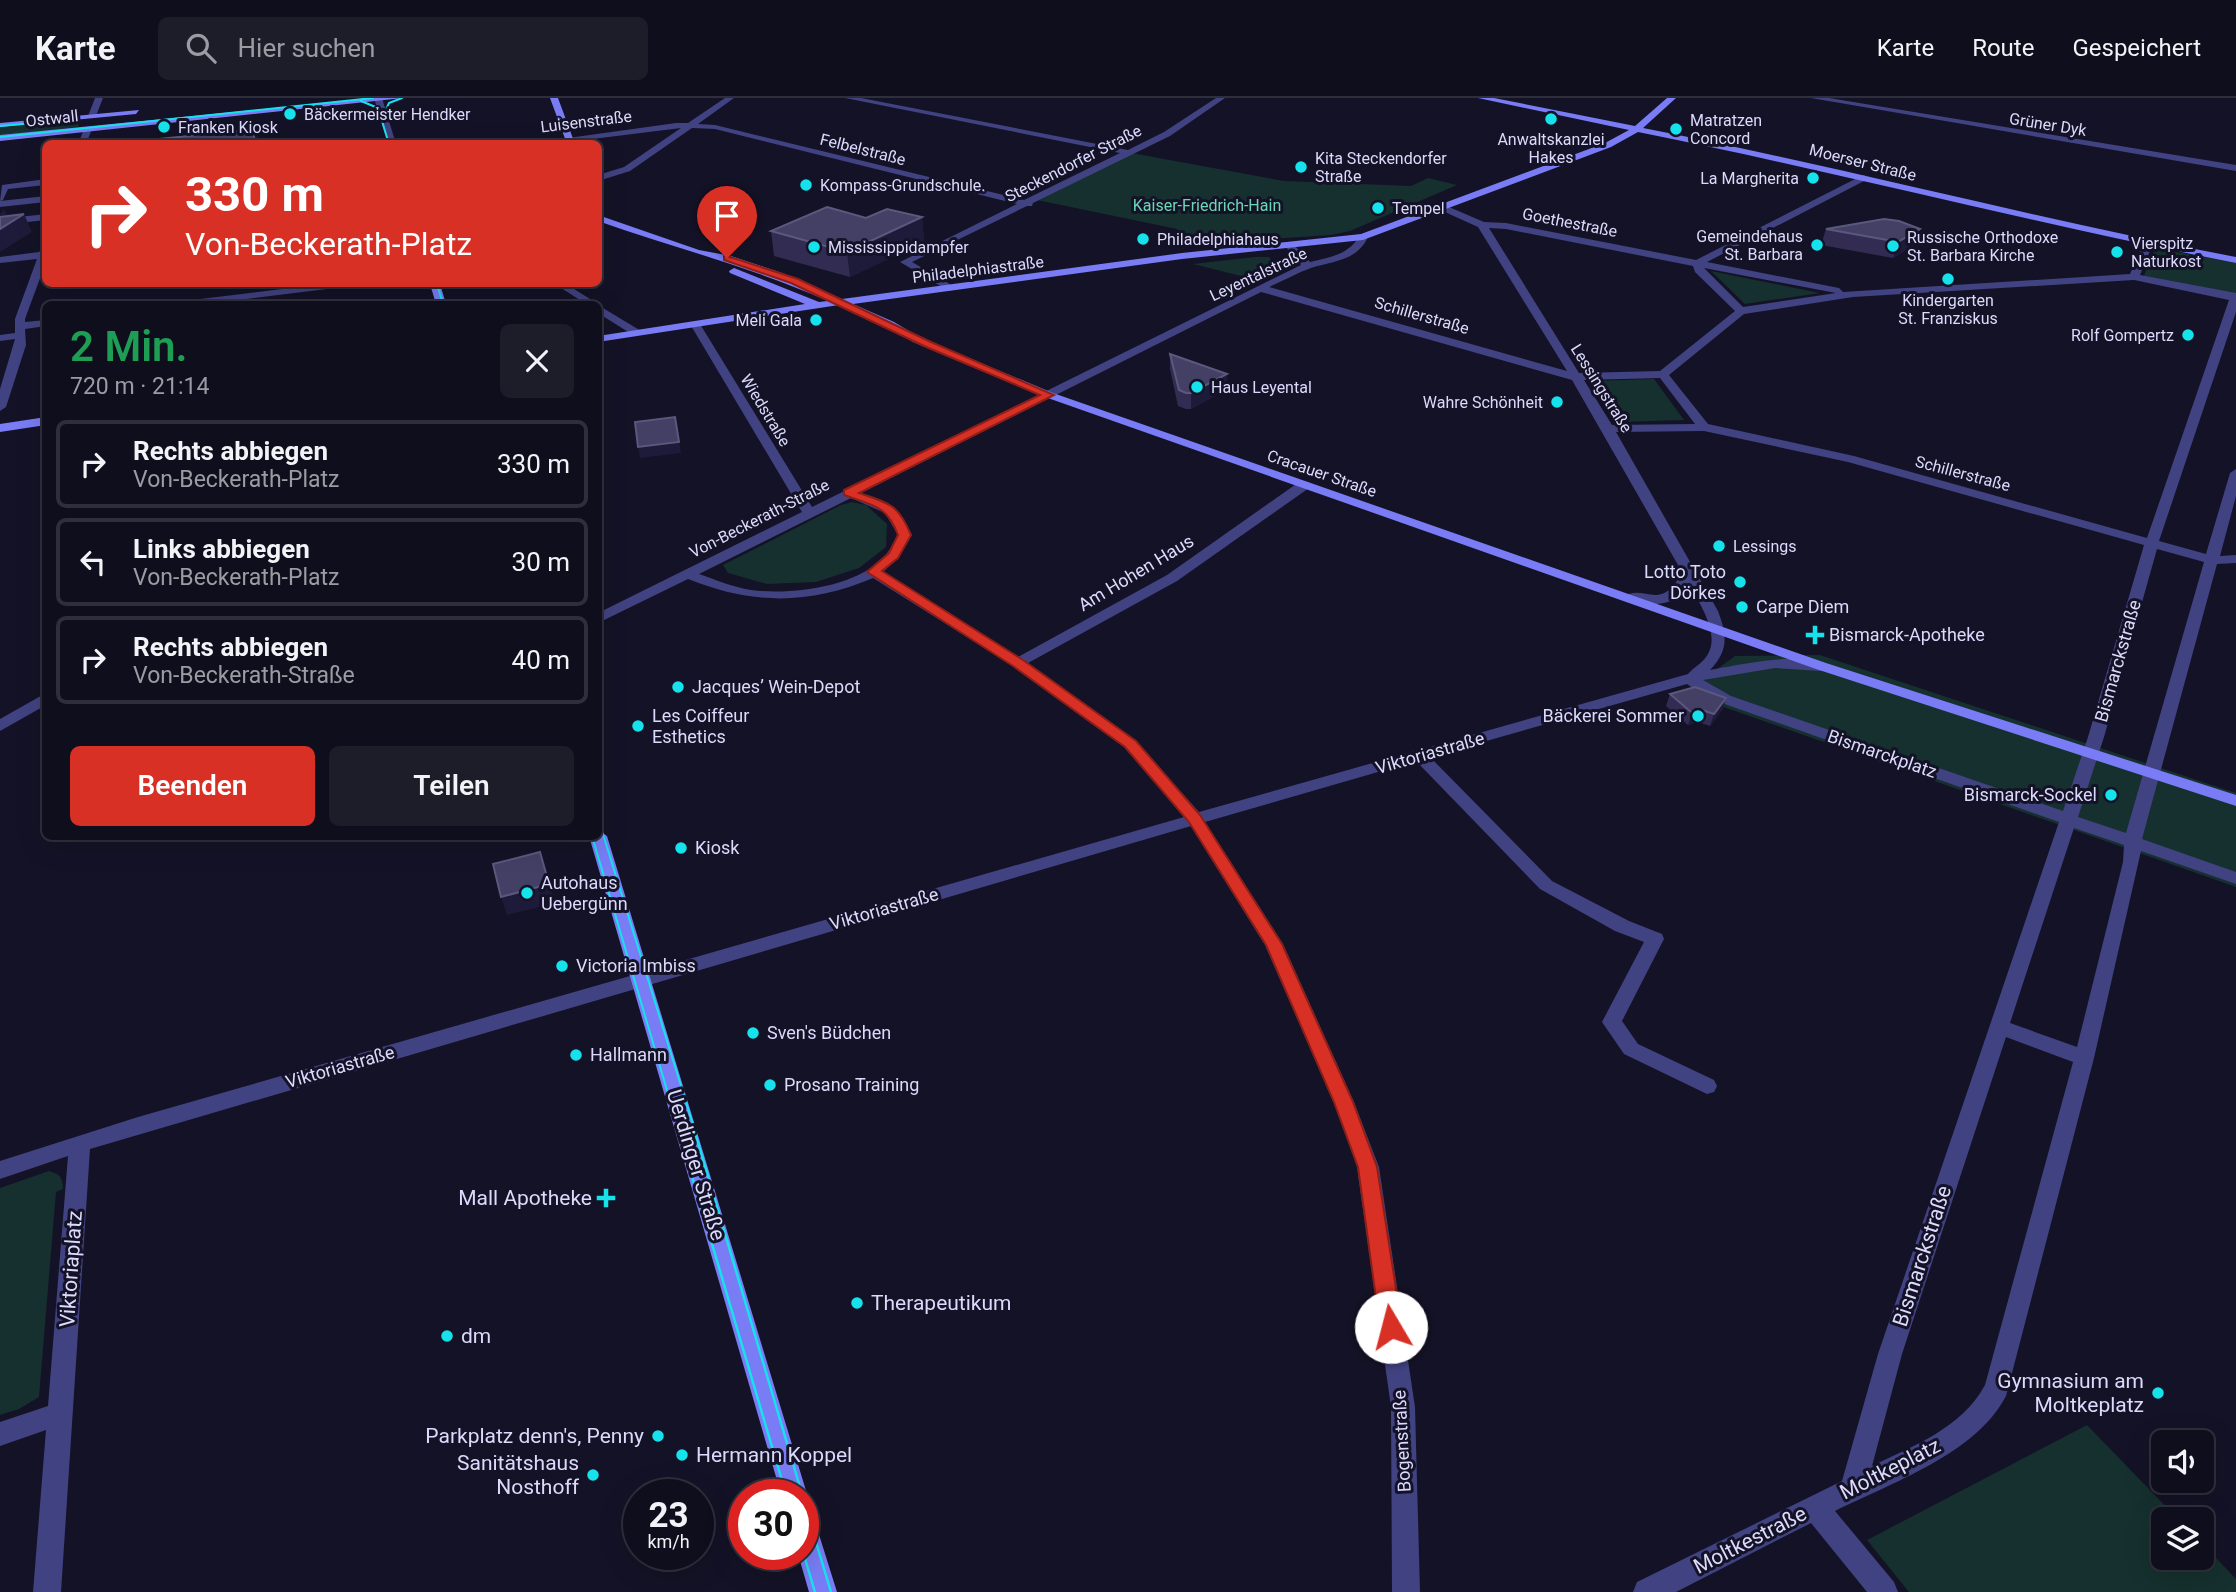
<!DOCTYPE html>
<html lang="de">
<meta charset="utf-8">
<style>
body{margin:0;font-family:Roboto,sans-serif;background:#1d1c29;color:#f1f3f6;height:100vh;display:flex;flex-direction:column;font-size:26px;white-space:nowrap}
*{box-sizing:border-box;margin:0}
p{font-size:23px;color:#9b9ca3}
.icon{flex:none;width:38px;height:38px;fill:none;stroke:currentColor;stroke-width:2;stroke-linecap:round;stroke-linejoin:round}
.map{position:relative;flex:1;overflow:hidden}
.sheet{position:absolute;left:42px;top:203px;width:560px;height:539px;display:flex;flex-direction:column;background:#0f0e1c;border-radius:10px;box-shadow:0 7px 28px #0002,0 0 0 2px #2f2e3b}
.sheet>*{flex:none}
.banner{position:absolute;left:42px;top:42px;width:560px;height:147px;border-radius:10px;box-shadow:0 7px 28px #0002,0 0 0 2px #2f2e3b;background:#d93025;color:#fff;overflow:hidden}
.buttons{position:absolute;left:2151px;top:1332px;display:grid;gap:14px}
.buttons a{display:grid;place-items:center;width:63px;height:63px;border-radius:10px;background:#0f0e1c;box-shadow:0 7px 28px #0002,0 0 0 2px #2f2e3b;font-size:35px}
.speed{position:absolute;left:623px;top:1381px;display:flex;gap:14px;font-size:35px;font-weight:700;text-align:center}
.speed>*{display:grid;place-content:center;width:91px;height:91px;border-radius:50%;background:#0f0e1c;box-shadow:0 7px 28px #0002,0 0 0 2px #2f2e3b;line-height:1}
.speed small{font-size:18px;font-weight:400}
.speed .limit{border:10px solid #d22;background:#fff;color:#111}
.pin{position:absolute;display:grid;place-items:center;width:60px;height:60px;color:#fff;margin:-72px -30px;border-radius:50% 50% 50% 0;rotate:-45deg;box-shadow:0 0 7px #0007}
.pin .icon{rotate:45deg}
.me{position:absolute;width:77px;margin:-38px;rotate:352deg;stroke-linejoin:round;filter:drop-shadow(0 0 5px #0008)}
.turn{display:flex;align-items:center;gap:24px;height:147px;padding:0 28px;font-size:32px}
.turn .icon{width:91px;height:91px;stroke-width:2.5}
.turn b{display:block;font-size:49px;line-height:60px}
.round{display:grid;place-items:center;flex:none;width:74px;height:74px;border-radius:10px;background:#1d1c29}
.headline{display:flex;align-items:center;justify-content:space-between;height:119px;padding:0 28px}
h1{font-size:42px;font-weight:600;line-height:52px;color:#1e9e55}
.primary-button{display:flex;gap:14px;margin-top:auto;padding:14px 28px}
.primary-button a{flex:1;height:80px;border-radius:10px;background:#d93025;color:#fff;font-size:28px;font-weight:600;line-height:80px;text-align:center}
.primary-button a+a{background:#1d1c29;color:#f1f3f6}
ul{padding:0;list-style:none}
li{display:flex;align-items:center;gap:21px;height:88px;margin:0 14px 10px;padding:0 14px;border:4px solid #2f2e3b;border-radius:10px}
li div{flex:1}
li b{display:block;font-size:26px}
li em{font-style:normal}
header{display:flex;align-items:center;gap:42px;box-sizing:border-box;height:98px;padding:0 35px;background:#0f0e1c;border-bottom:2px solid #2f2e3b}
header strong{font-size:33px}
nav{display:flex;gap:38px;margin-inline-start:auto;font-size:24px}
.search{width:490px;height:63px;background:#1d1c29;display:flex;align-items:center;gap:18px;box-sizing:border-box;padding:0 24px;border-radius:10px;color:#9b9ca3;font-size:26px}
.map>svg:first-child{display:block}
.green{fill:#15302e}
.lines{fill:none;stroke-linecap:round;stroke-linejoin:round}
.street{fill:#414281;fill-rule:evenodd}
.secondary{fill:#797cf4;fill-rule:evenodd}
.tram-far1{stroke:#16e2ec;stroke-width:2}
.tram{stroke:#16e2ec;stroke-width:2.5}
.wall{fill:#322c53}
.shaded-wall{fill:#1e1a39}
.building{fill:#443f65;stroke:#5c577d;stroke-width:2}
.route{fill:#d93025;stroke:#8d1f18;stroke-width:2}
.poi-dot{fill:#16e2ec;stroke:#141226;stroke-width:2.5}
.labels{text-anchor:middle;stroke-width:6;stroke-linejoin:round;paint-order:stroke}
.far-poi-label{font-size:16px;fill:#dcdafc;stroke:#141226;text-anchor:start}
.far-street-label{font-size:16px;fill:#dcdafc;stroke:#141226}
.far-park-label{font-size:16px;fill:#6bd7b6;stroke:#141226}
.poi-label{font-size:18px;fill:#dcdafc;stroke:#141226;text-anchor:start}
.street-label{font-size:18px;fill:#dcdafc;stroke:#141226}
.near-street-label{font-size:21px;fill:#dcdafc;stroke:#141226}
.near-poi-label{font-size:21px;fill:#dcdafc;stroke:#141226;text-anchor:end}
</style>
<header>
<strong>Karte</strong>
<div class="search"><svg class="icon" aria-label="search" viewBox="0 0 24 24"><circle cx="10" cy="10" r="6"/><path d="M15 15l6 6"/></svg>Hier suchen</div>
<nav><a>Karte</a><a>Route</a><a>Gespeichert</a></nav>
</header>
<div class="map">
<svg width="2236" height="1494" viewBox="0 0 2236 1494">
<rect width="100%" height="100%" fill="#141226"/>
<path class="green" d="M81,22L78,29L0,38V28Z
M1126,54L1284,83L1411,88L1428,80L1457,87L1350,133L1331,137L1191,146L1177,131L1032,101Z
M2155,150L2236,165V197L2143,180Z
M1255,159H1269L1273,164L1271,169L1249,180L1193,166Z
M1711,173L1820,195L1745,206Z
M1654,281L1684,322L1618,324L1591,283Z
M852,404L866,407L887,426L886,449L859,470L816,484L767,486L728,475L723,467L841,407Z
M1820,557L2236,695V789L1684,595L1735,558Z
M49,1073C60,1076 63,1080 63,1091L56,1094L39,1299L19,1311L0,1317V1090Z
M2087,1327L2178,1421H2163V1460H2202V1445L2236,1481V1494H1909L1867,1442Z"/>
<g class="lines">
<path class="street" d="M95,0H103L96,18L92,20L88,18Z
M374,0H382L396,46H388Z
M725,0H734L698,26L715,27L1024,102L1120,55L845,0H861L1128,52L1164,34L1216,0H1225L1170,38L1033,105L1032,108H1027L912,164L953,188V192L949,193L900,164L1017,106L715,31L692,30L630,73L598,83V77L624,69L681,30L552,46H525L676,25H688Z
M1811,0H1829L2236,67V73Z
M85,29L92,31L86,46H78Z
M1863,77L1866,78V82L1707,164L1839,190L1843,194L2130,176L2143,146L2148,143L2153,146L2140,177L2236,195V214L2159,443L2206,456L2230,375L2236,371V398L2220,458L2236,457V465L2217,466L2142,741L2236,774V786L2141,753L2094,960L2006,1298C1976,1356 1891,1385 1835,1413L1894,1484L1898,1494H1867L1811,1425L1676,1494H1633L1637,1484L1842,1383L1878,1256L2059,724L1719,604L1700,595L1687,586L1430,659L1552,783L1629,823L1662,836L1664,841L1622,923L1638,946L1714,982L1717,988L1714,994L1707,996L1624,956L1602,924L1644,844L1615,833L1540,791L1416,663L1205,724L1283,846L1354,1004L1379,1069L1415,1309L1420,1494H1392L1391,1309L1357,1069L1334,1004L1265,847L1191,728L90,1051L61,1494H33L46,1332L0,1348V1324L48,1308L68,1058L0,1081V1063L138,1019L1184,719L1124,649L1013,568L873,480C809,507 753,507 688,481L598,525V515L802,414L690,226L691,224L700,226L812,409L1301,167L1285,148L1287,146H1293L1310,164C1330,159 1349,157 1360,137L1368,139C1357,163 1333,163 1311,170C1297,175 1283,183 1269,189L1567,273L1478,129L1436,110V106H1442L1484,124L1506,125L1696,162ZM1489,130L1506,131L1693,168L1695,174L1735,213L1660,273L1579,275ZM1704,170L1836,195L1743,209ZM2134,182L2229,202L2147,440L1854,358L1708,326L1669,277L1744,216L1853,199ZM1261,194L1572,282L1682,474C1660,517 1643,483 1622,500C1633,509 1665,508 1678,500C1683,497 1686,491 1689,487C1699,504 1720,535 1708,556C1704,564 1694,569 1688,576L1199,714L1136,643L1028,565L1177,483L1309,390V384H1299L1167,477L1018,559L883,474L899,459L912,437L894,409L861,395ZM1660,280L1695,326L1612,327L1584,282ZM1704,333L1848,364L2144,447L2088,639L2063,713L1731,598L1703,582L1775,570L1821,573L1829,568C1811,551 1734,568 1710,572C1729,552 1727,537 1718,513L1616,334ZM851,400L885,415L898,437C893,447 888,455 880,463C849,490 790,497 751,492C733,489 716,482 699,476ZM2157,451L2204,464L2126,735L2078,719L2104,639ZM2074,730L2124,747L2123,764L2077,949L2010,925ZM2006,939L2073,964L1985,1287C1962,1330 1913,1348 1872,1368L1902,1256Z
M46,81V87L8,91L3,102L0,103L2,87Z
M46,98V104L0,109V103Z
M46,116V122L0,127V121Z
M46,146V164L25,221V224L46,222V228L25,231L26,247L6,309L0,313V291L15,241L0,243V237L15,235V221L37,161L0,165V159L39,154Z
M322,186H348L343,189L205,206H179L184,203Z
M555,186H566L598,206H586Z
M598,207L641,233L642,235L633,237L598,215Z
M46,595V607L0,633V621Z"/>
<path class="secondary" d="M375,0H403L0,43V37Z
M550,0H558L575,46H567Z
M1478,0H1494L1635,28L1667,0H1676L1643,30C1842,69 2037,121 2236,159V165C2036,126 1838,74 1638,34L1611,49L1363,142L1182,161L853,206L894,224L921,240L1053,295L1826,565L2236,697V708L1816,571L1045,299L913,244L886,228L839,207L598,244V238L805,206L730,175L729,173L734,170L819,204L828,203C754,170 675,150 598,123V117L699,152L731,158L785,176L842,201L1182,155L1361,136L1605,45L1629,32Z
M139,12L136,16L0,29V25Z
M430,186H440L446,206H436Z
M46,319V327L0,334V326Z
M598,732L607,738L807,1396L803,1405V1396H781L589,738H598Z
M803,1414L812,1418L816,1427L837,1494H809L798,1456H803Z"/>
<path class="tram-far1" d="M361,3L378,10L389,46
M385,14L389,5L402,0
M0,28L77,21
M0,39L373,0
M437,186L443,206
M598,720L695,1033
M592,738L679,1033"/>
<path class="tram" d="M678,1031L786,1396
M694,1031L802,1396
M803,1401L831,1494
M803,1454L815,1494"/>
</g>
<path class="wall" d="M922,119L924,144L850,179L774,158L771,133L866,120Z
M1826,131L1914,147L1893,160L1821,147Z
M1170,256L1227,276V291L1191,311H1186L1178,308L1170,271Z
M1670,596L1726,600L1722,612L1710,628L1698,624L1688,627L1666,608Z"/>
<path class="shaded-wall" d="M255,31L260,46H253Z
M4,111L10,124L24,116L32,134L0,154V116Z
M922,119L924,144L850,179L847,154Z
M1920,131L1914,147L1893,160L1898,144Z
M1227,276V291L1191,311V295Z
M675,319L681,355L640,360L638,349Z
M1726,600L1722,612L1710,628L1714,616Z
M1702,612L1698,624L1688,627L1692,615Z
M540,754L555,805L507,817L501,799Z"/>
<path class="building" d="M255,31L253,46H121V45Z
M827,109L866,120L887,111L922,119L847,154L771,133Z
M24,116L0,131V119Z
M1884,121L1899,123L1920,131L1898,144L1826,131Z
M1170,256L1227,276L1191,295H1186L1179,292Z
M675,319L679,344L638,349L635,324Z
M1695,589L1726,600L1714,616L1702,612L1692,615L1670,596Z
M540,754L549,786L501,799L493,766Z"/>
<path class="route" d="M727,158L798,181L931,244L1054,297L859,395C889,405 898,406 911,437L898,460L882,473L1023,562L1136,643L1200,717L1282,846L1353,1004L1377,1069L1402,1229L1399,1236L1391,1239L1383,1236L1380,1229L1358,1069L1334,1004L1266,847L1189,724L1125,649L1013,568L867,474L889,455L898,437C887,407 872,407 844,397V392L1040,297L924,248L791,185L724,162V158Z"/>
<g class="poi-dot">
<circle cx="290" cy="16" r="7"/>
<circle cx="1551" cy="21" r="7"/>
<circle cx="164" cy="29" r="7"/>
<circle cx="1676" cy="31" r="7"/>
<circle cx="1301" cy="69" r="7"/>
<circle cx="1813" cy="80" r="7"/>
<circle cx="806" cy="87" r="7"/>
<circle cx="1378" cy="110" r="7"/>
<circle cx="1143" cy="141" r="7"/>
<circle cx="1817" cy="147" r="7"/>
<circle cx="1893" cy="148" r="7"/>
<circle cx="814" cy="149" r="7"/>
<circle cx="2117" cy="154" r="7"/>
<circle cx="1948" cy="181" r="7"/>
<circle cx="816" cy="222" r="7"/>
<circle cx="2188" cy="237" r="7"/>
<circle cx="1197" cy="289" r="7"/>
<circle cx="1557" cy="304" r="7"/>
<circle cx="1719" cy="448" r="7"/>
<circle cx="1740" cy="484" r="7"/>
<circle cx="1742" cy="509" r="7"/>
<path d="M1811.5 526.5h7v7h7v7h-7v7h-7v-7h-7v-7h7z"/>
<circle cx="678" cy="589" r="7"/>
<circle cx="1698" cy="618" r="7"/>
<circle cx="638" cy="628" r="7"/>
<circle cx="2111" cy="697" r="7"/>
<circle cx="681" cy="750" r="7"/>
<circle cx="527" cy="795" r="7"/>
<circle cx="562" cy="868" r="7"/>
<circle cx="753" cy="935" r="7"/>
<circle cx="576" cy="957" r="7"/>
<circle cx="770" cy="987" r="7"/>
<path d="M602.5 1089.5h7v7h7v7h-7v7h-7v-7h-7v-7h7z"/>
<circle cx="857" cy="1205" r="7"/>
<circle cx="447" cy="1238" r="7"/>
<circle cx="2158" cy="1295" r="7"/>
<circle cx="658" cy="1338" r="7"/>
<circle cx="682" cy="1357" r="7"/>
<circle cx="593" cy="1377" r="7"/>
</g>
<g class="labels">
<g class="far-poi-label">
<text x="304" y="22">Bäckermeister Hendker</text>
<text x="1690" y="28">Matratzen<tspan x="1690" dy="18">Concord</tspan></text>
<text x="178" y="35">Franken Kiosk</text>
<text x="1551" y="47" text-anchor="middle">Anwaltskanzlei<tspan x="1551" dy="18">Hakes</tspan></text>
<text x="1315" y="66">Kita Steckendorfer<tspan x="1315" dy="18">Straße</tspan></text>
<text x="1799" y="86" text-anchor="end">La Margherita</text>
<text x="820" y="93">Kompass-Grundschule.</text>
<text x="1392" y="116">Tempel</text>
<text x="1803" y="144" text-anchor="end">Gemeindehaus<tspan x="1803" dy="18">St. Barbara</tspan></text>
<text x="1907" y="145">Russische Orthodoxe<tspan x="1907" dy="18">St. Barbara Kirche</tspan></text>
<text x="1157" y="147">Philadelphiahaus</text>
<text x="2131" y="151">Vierspitz<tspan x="2131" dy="18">Naturkost</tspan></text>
<text x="828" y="155">Mississippidampfer</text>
<text x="1948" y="208" text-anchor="middle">Kindergarten<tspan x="1948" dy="18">St. Franziskus</tspan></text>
<text x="802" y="228" text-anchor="end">Meli Gala</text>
<text x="2174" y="243" text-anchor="end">Rolf Gompertz</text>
<text x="1211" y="295">Haus Leyental</text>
<text x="1543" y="310" text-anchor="end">Wahre Schönheit</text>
<text x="1733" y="454">Lessings</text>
</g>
<g class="far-street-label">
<text transform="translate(52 20) rotate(-6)" y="6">Ostwall</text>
<text transform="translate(586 23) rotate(-7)" y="6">Luisenstraße</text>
<text transform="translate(2048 26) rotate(9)" y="6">Grüner Dyk</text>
<text transform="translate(863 51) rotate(14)" y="6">Felbelstraße</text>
<text transform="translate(1863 64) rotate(14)" y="6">Moerser Straße</text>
<text transform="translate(1073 65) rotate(-27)" y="6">Steckendorfer Straße</text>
<text transform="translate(1570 124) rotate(11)" y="6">Goethestraße</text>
<text transform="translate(978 171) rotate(-7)" y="6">Philadelphiastraße</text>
<text transform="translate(1258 176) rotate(-25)" y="6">Leyentalstraße</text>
<text transform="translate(1422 217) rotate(16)" y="6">Schillerstraße</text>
<text transform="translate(1602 290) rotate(58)" y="6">Lessingstraße</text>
<text transform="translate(766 312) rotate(59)" y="6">Wiedstraße</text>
<text transform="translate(1322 375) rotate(19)" y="6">Cracauer Straße</text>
<text transform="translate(1963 375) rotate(15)" y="6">Schillerstraße</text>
<text transform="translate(759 420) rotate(-27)" y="6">Von-Beckerath-Straße</text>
</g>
<g class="far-park-label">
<text x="1207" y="113">Kaiser-Friedrich-Hain</text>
</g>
<g class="poi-label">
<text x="1726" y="480" text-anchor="end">Lotto Toto<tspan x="1726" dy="21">Dörkes</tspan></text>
<text x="1756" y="515">Carpe Diem</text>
<text x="1829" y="543">Bismarck-Apotheke</text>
<text x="692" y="595">Jacques’ Wein-Depot</text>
<text x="652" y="624">Les Coiffeur<tspan x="652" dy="21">Esthetics</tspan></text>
<text x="1684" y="624" text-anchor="end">Bäckerei Sommer</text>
<text x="2097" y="703" text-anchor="end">Bismarck-Sockel</text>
<text x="695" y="756">Kiosk</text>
<text x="541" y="791">Autohaus<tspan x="541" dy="21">Uebergünn</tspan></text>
<text x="576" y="874">Victoria Imbiss</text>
<text x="767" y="941">Sven's Büdchen</text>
<text x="590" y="963">Hallmann</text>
<text x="784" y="993">Prosano Training</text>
</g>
<g class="street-label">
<text transform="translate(1136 475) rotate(-31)" y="6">Am Hohen Haus</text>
<text transform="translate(2118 563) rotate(-74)" y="6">Bismarckstraße</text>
<text transform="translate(1430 655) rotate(-16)" y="6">Viktoriastraße</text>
<text transform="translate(1882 656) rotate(19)" y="6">Bismarckplatz</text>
<text transform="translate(884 811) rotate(-16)" y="6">Viktoriastraße</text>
<text transform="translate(340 969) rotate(-16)" y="6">Viktoriastraße</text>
<text transform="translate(1402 1343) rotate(-93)" y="6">Bogenstraße</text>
</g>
<g class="near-street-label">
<text transform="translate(696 1067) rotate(73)" y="7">Uerdinger Straße</text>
<text transform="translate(1922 1158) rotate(-72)" y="7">Bismarckstraße</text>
<text transform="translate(71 1171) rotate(-86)" y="7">Viktoriaplatz</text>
<text transform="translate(1890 1371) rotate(-27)" y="7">Moltkeplatz</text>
<text transform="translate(1750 1442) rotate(-27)" y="7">Moltkestraße</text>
</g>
<g class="near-poi-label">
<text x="592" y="1107">Mall Apotheke</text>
<text x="871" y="1212" text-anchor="start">Therapeutikum</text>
<text x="461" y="1245" text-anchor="start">dm</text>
<text x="2144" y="1290">Gymnasium am<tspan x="2144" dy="24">Moltkeplatz</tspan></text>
<text x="644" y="1345">Parkplatz denn's, Penny</text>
<text x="696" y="1364" text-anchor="start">Hermann Koppel</text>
<text x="579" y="1372">Sanitätshaus<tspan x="579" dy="24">Nosthoff</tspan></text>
</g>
</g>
</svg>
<div class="buttons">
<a><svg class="icon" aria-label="sound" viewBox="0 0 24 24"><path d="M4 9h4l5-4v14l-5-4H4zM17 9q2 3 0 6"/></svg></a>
<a><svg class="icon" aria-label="layers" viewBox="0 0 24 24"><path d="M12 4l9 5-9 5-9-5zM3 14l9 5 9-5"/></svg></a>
</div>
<div class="speed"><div>23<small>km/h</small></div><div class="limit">30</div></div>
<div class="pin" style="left:727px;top:160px;background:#d93025"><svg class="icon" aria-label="arrive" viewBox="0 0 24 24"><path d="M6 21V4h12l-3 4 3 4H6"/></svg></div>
<svg class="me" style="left:1391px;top:1229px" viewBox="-20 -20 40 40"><circle r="19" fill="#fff"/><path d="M0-13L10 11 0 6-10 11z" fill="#d93025"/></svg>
<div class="banner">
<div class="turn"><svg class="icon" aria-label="right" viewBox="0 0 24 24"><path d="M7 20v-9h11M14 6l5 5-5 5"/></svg><div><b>330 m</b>Von-Beckerath-Platz</div></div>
</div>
<section class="sheet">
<div class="headline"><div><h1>2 Min.</h1><p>720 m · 21:14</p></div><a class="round"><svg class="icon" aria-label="close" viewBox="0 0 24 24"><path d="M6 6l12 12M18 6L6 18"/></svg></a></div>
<ul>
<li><svg class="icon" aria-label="right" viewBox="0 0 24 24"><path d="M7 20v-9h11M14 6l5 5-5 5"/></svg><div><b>Rechts abbiegen</b><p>Von-Beckerath-Platz</p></div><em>330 m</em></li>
<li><svg class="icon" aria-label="left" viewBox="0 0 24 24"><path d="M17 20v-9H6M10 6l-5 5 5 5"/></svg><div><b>Links abbiegen</b><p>Von-Beckerath-Platz</p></div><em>30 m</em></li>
<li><svg class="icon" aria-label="right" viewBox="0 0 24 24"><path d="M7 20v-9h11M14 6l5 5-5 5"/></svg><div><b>Rechts abbiegen</b><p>Von-Beckerath-Straße</p></div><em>40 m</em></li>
</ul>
<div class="primary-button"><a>Beenden</a><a>Teilen</a></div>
</section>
</div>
